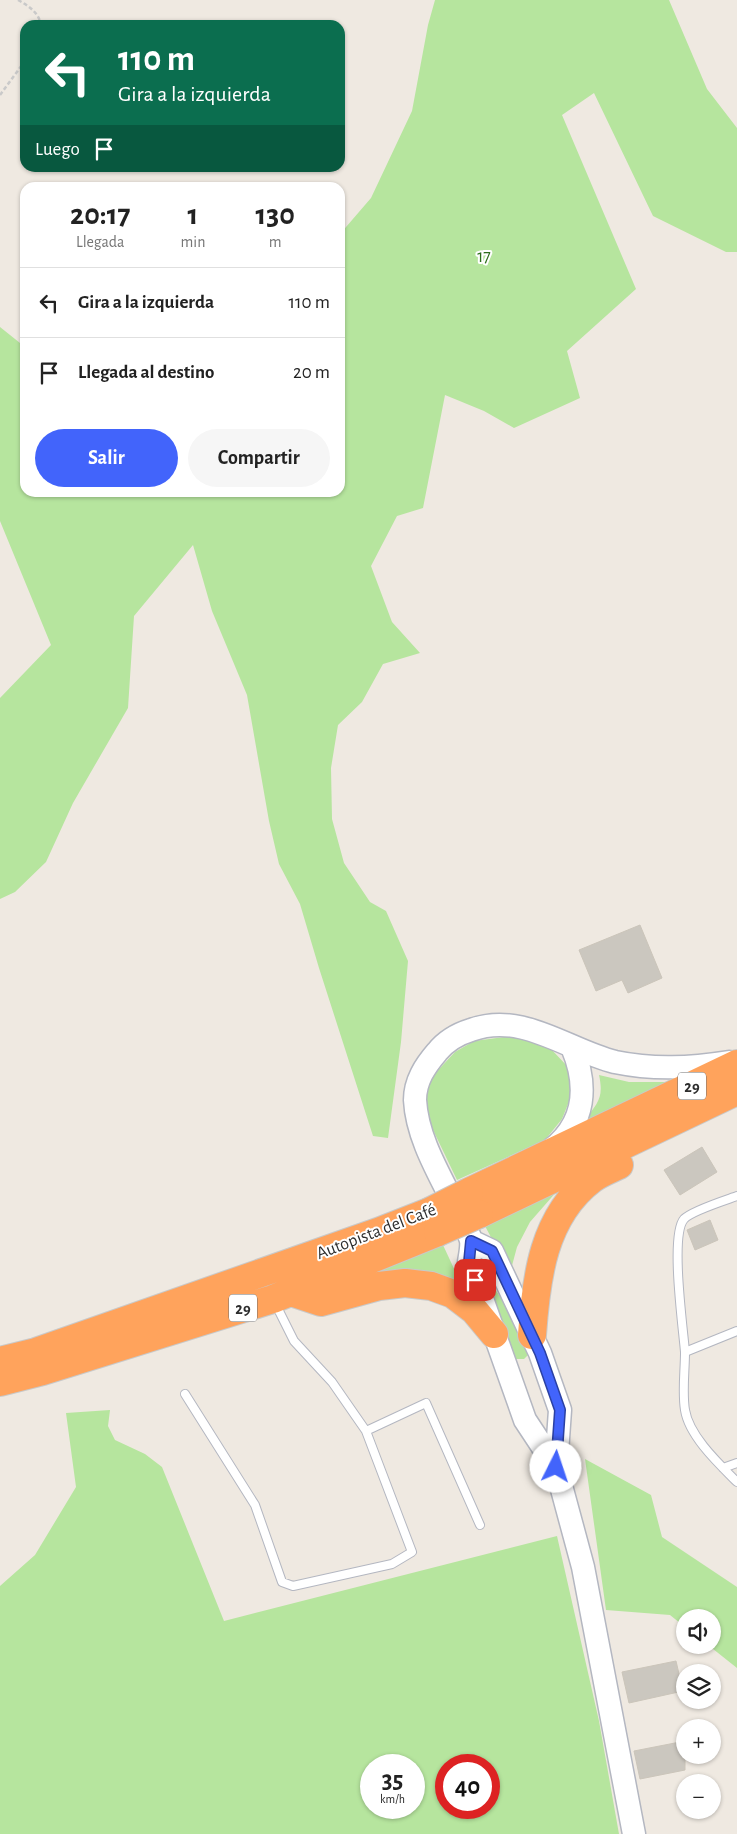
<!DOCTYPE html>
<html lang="es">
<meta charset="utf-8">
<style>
body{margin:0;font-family:"Alegreya Sans",sans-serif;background:#f6f6f6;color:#222;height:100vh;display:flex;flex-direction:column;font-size:19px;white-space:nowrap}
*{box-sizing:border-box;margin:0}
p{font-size:16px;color:#767676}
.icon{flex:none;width:28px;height:28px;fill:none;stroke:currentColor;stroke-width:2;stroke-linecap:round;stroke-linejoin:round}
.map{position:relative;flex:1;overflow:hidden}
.sheet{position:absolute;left:20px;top:182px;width:325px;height:315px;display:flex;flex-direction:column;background:#fff;border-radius:15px;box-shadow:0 1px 4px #0004}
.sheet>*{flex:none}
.top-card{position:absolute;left:20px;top:20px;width:325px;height:152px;border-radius:15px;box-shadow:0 1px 4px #0004;background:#0b6e4f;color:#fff;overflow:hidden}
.buttons{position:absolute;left:676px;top:1609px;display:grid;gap:10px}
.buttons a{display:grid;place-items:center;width:45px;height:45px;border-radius:50%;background:#fff;box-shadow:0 1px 4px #0004;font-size:25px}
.speed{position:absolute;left:360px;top:1754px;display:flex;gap:10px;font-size:25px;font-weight:700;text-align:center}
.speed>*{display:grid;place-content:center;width:65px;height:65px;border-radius:50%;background:#fff;box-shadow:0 1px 4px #0004;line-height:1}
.speed small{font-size:12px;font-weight:400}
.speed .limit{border:8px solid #d22;background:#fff;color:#111}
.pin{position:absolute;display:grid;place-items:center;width:42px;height:42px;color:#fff;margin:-21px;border-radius:10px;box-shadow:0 2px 8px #0006}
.me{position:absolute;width:55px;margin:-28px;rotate:4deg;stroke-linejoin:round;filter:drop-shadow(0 0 4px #0008)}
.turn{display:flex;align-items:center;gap:18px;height:105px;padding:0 15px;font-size:22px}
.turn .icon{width:65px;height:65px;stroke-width:2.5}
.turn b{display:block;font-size:35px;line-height:42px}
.then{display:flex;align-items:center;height:48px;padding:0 15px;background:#0003;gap:10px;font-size:19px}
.eta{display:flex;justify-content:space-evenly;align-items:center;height:85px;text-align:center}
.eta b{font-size:30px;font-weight:600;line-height:35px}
.primary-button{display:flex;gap:10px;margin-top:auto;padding:10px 15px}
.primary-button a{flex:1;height:58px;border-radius:30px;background:#4264fb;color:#fff;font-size:20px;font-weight:600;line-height:58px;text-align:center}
.primary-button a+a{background:#f6f6f6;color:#222}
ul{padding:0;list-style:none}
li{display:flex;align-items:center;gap:15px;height:70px;padding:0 15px;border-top:1px solid #e0e0e0}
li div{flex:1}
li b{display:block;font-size:19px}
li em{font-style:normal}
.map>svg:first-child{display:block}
.green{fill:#b6e59e;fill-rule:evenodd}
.building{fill:#cbc7bf;stroke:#cbc5ba}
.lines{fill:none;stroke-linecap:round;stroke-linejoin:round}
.lane-casing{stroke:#b4b7c1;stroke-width:10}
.secondary-casing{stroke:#b4b7c1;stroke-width:25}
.highway-casing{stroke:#c9c9c9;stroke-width:30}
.path{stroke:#c9c9c9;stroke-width:2.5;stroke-dasharray:4 2.5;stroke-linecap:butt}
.lane{stroke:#fff;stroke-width:8}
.secondary{stroke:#fff;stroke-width:22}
.highway{stroke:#ffa35c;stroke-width:28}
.highway-bridge-casing{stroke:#c9c9c9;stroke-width:30;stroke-linecap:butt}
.highway-bridge{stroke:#ffa35c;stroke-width:28}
.route-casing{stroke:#2b41a3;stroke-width:12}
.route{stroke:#4264fb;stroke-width:9}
.labels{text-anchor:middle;stroke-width:4;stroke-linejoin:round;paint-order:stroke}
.shield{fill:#fff;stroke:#6d6d6d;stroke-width:1}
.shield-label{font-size:16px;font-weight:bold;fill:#2e2e2e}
.park-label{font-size:18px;fill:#2c6e1b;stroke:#fff}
.street-label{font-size:18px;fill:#2e2e2e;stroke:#fff}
</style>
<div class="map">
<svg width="737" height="1834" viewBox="0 0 737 1834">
<rect width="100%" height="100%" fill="#efe9e1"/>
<path class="green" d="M435,0H669L707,89L737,128V252H726L653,216L594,93L562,115L636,289L567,351L580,398L514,428L484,411L445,395L423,508L397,516L371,566L392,622L420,653L383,664L362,702L338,725L331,768L332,819L344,863L370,902L386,911L408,961L401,1042L388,1138L373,1136L319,968L300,904L279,864L269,821L247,695L212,611L193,545L134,616L128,708L73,803L46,862L15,892L0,899V698L51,645L0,521V327L25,347V492H340V234L371,198L412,111L428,25Z
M520,1035L551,1049L568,1067L572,1094L562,1119L545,1140L457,1180L423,1109L427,1082L455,1052L474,1041Z
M599,1075L629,1082H671L584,1121C598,1103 604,1098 599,1075Z
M558,1190L530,1222L517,1247L510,1273L485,1226Z
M443,1245L463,1288L408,1275L378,1272Z
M482,1270L533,1345L531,1352L524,1359H513Z
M110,1410L108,1426L115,1440L145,1454L162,1467L224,1621L557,1536L599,1721L619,1834H0V1586L35,1555L76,1487L66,1413ZM371,1765H414V1808H371ZM446,1765H489V1808H446Z
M585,1459L651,1495L662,1537L737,1587V1668L708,1645H712V1618H685V1627L670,1615L606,1610Z"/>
<path class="building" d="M640,925L662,978L628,993L622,980L596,991L579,950Z
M702,1147L717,1172L680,1195L664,1170Z
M710,1220L718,1240L695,1250L687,1230Z
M676,1661L683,1691L629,1703L622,1672Z
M680,1742L681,1748L685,1747V1770L640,1779L634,1751Z"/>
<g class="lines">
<defs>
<path id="lane" d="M737,1331L685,1352C685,1371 682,1392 685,1410C689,1436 719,1464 737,1482
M685,1352C683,1327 670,1235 684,1219C691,1211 726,1200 737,1196
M185,1394L255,1505L282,1582L293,1586L392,1564L412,1552L366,1431L332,1382L294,1341L275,1303
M366,1431L426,1403L480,1525
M723,1468L737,1463"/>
<path id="secondary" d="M551,1150C586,1123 588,1085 572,1047
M471,1241L492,1251L540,1353L560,1410L556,1467L583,1567L634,1834
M556,1467L525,1420L469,1262C470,1256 472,1246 471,1240C468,1231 462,1221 458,1212C441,1177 417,1139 415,1100C415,1081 425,1066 437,1052C445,1042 458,1034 471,1030C522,1011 567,1050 615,1062C654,1070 690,1068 729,1062"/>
<path id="highway" d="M469,1192L737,1064
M479,1214L737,1091
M291,1292L321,1302L379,1286L405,1283L431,1286L453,1294L474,1310L494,1334
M532,1335C536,1278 543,1216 592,1179C600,1173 611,1169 619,1165
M0,1361L36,1352L378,1232L429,1212
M0,1382L43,1371L273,1299L438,1232"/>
</defs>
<use href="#lane" class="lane-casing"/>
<use href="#secondary" class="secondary-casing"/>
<use href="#highway" class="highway-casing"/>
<path class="path" d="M18,0C29,6 39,13 41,25
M0,95L25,61"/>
<use href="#lane" class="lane"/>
<use href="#secondary" class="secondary"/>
<use href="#highway" class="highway"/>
<defs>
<path id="highway-bridge" d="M429,1212L469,1192
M438,1232L479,1214"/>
</defs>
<use href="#highway-bridge" class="highway-bridge-casing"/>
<use href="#highway-bridge" class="highway-bridge"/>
</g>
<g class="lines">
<defs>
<path id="route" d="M475,1280L469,1262L471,1241L492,1251L540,1353L560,1410L556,1467"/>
</defs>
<use href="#route" class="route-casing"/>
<use href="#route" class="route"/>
</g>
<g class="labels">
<g class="shield">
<rect x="678" y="1072.5" width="28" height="27" rx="4"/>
<rect x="229" y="1294.5" width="28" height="27" rx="4"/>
</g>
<g class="shield-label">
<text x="692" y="1092">29</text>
<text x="243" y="1314">29</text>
</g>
<g class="park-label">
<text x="484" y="262">17</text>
</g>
<g class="street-label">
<text transform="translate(376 1231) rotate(-21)" y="6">Autopista del Café</text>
</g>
</g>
</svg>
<div class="buttons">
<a><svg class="icon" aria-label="sound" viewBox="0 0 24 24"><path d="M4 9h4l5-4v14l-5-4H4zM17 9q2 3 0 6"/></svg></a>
<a><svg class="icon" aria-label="layers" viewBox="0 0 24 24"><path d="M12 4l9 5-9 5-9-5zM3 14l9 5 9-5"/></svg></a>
<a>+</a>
<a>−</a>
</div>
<div class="speed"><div>35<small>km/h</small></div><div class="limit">40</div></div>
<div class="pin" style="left:475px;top:1280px;background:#d93025"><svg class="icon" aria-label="arrive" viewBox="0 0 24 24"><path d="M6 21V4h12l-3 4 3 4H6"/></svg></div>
<svg class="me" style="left:556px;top:1467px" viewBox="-20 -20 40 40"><circle r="19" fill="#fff"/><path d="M0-13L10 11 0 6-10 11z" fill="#4264fb"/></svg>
<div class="top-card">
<div class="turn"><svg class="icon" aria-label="left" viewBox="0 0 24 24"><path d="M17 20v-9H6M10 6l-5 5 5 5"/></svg><div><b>110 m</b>Gira a la izquierda</div></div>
<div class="then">Luego<svg class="icon" aria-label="arrive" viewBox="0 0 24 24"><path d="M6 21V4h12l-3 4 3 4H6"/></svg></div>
</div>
<section class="sheet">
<div class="eta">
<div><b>20:17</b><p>Llegada</p></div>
<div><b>1</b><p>min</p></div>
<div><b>130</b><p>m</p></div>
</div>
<ul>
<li><svg class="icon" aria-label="left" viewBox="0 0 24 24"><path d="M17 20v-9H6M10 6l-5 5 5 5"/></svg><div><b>Gira a la izquierda</b></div><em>110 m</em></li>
<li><svg class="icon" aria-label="arrive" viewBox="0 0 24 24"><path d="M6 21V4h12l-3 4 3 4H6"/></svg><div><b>Llegada al destino</b></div><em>20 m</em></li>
</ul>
<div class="primary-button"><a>Salir</a><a>Compartir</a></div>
</section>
</div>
